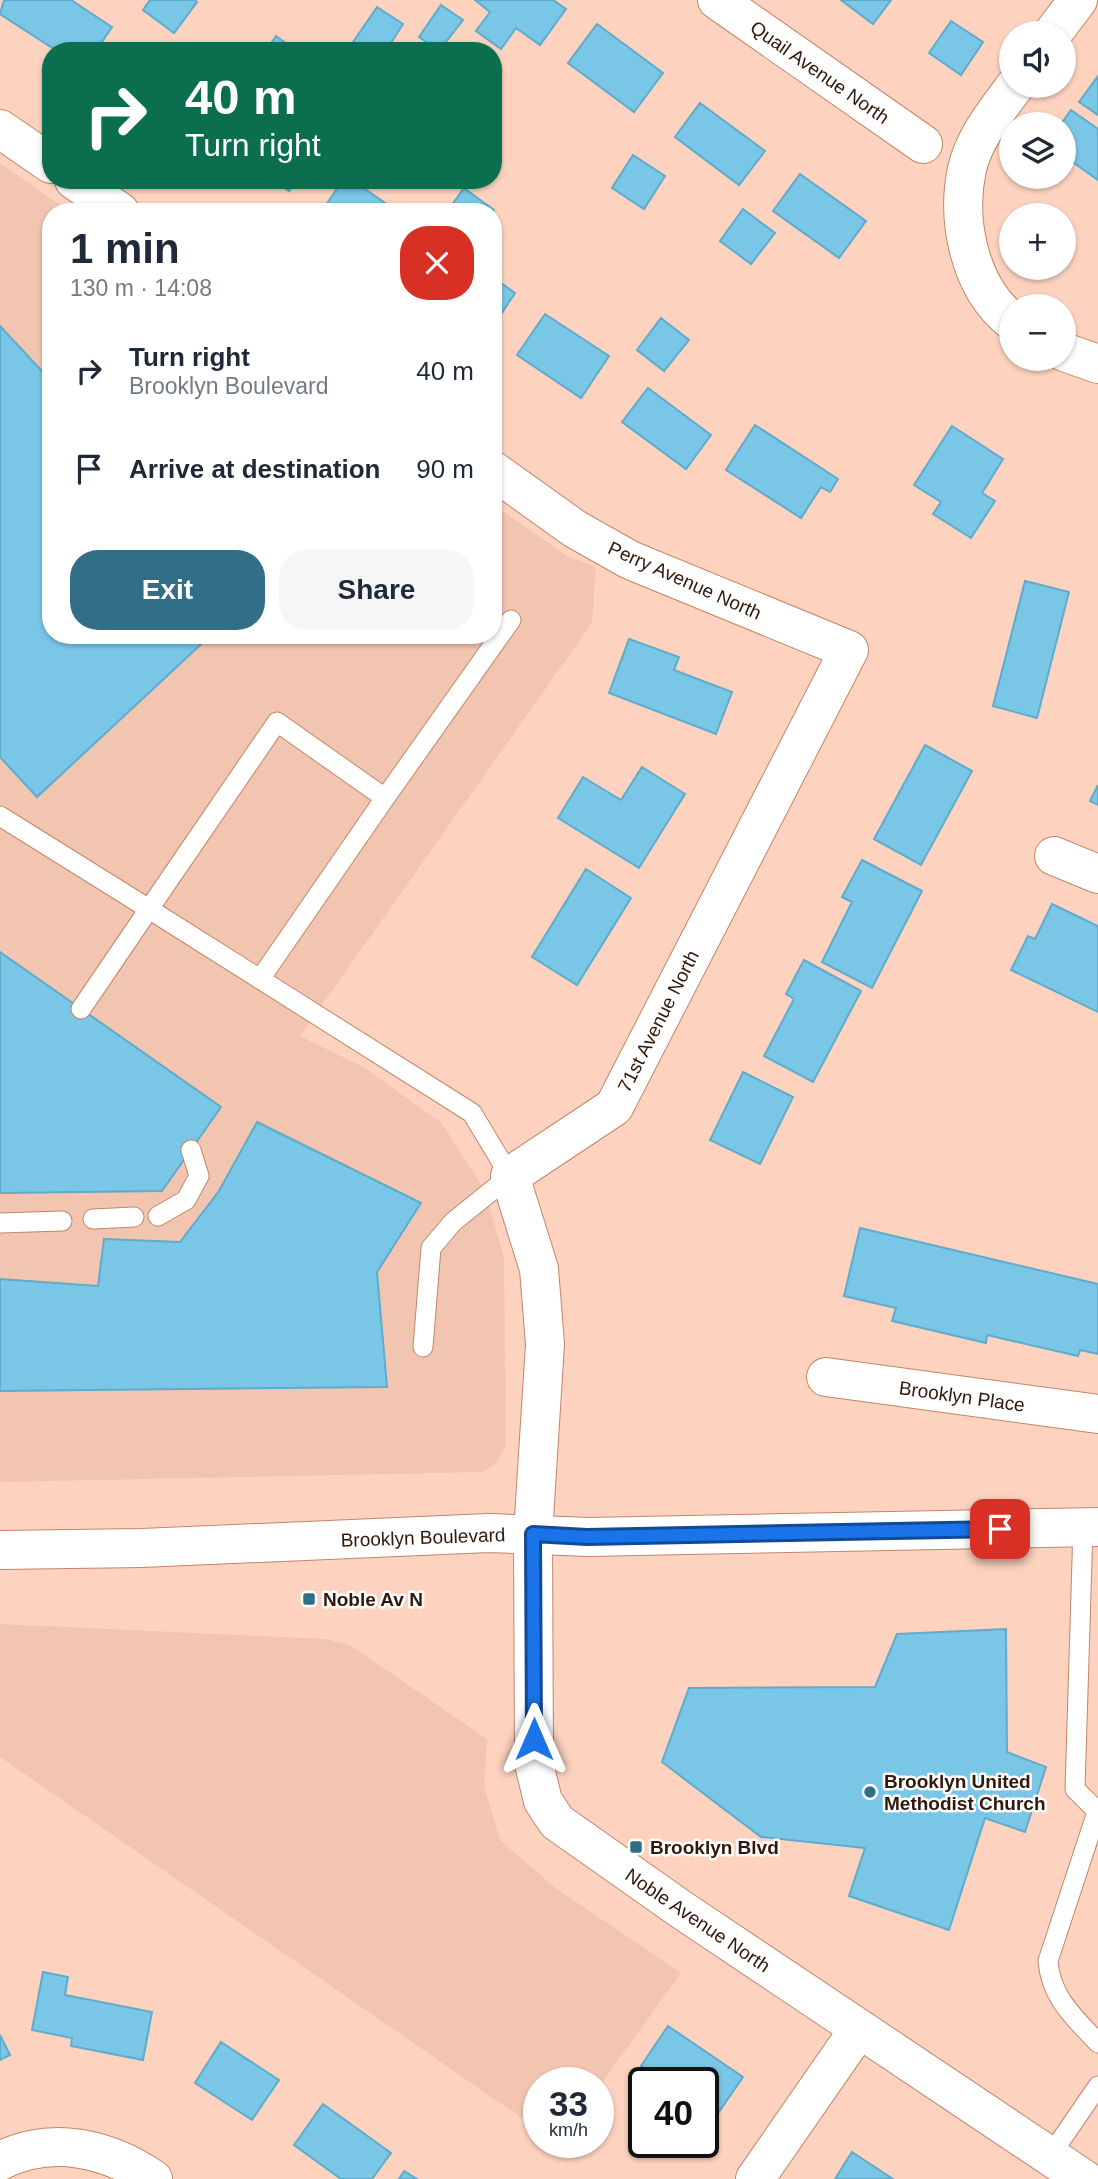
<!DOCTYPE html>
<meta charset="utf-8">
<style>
body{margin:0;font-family:Arial,sans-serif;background:#f6f6f7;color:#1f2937;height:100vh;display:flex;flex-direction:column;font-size:26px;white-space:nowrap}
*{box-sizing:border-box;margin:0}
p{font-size:23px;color:#747a83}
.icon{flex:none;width:38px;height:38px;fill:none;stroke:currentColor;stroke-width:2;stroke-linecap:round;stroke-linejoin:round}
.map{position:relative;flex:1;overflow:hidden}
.side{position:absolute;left:42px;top:203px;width:460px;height:441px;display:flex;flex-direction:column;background:#fff;border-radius:28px;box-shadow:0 2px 5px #0004}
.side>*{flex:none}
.top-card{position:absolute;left:42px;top:42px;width:460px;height:147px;border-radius:28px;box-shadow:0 2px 5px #0004;background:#0b6e4f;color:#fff;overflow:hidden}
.controls{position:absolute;left:999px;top:21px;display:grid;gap:14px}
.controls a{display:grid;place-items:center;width:77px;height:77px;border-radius:50%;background:#fff;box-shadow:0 2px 5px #0004;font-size:35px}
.speed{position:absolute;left:523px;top:2067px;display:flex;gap:14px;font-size:35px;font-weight:700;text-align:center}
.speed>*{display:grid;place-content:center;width:91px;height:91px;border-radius:50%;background:#fff;box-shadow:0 2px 5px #0004;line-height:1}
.speed small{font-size:18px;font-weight:400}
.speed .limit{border:4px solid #111;border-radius:10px;background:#fff;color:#111}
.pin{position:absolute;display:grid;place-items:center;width:60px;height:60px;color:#fff;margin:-30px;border-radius:14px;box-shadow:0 4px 10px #0006}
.me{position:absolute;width:77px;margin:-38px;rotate:0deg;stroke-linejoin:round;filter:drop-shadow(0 0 5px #0008)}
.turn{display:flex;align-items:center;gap:24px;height:147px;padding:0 28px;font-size:32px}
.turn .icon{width:91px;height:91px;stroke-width:2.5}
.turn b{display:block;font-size:49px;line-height:60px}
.round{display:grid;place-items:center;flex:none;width:74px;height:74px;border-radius:28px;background:#f6f6f7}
.overview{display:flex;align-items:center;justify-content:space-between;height:119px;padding:0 28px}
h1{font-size:42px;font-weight:700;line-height:52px}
.button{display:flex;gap:14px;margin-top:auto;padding:14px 28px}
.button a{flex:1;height:80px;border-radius:28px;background:#326e86;color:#fff;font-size:28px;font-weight:700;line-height:80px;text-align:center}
.button a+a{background:#f6f6f7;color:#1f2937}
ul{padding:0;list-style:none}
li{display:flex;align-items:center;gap:21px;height:98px;padding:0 28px}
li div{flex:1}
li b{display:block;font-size:26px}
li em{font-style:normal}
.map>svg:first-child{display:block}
.built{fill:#f2c5b0}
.building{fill:#79c6e7;stroke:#5eabcb;stroke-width:2}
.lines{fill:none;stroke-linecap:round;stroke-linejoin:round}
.service-casing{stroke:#c48566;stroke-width:21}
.minor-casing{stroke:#c48566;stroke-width:40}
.tertiary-casing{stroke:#c48566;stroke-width:40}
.secondary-casing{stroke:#c48566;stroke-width:40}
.service{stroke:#fff;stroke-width:19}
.minor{stroke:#fff;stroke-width:38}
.tertiary{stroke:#fff;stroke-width:38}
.secondary{stroke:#fff;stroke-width:38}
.route-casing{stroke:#114b97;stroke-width:18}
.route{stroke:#1a73e8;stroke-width:12}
.poi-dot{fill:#326e86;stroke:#fefefe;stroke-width:2.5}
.labels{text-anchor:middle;stroke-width:5;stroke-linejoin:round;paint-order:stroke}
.street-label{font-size:19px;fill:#31180c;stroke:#fefefe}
.poi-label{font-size:19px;font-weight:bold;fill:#31180c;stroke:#fefefe;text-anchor:start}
</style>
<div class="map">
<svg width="1098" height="2179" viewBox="0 0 1098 2179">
<rect width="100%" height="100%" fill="#fdd3c0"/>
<path class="built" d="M0,163L70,212H51V635H494V505L567,556L596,567L592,623L300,1036L365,1068L442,1123L485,1191L504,1257L506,1446L496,1463L483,1472L0,1482Z
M0,1624L325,1639L350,1645L487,1739L484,1786L500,1840L557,1889L681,1973L599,2087L598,2082H539V2130L0,1757Z"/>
<path class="building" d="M4,0H71L112,27L96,51H57L0,14Z
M150,0H195L197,2L174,33L143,10Z
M475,0H553L566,9L540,45L516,28L501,49L476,31L490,12Z
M841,0H891L873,24Z
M441,5L463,20L439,51L419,37Z
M377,7L403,24L386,51H359L351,45Z
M951,21L983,42L961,75L929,53Z
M597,24L663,73L634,112L568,63Z
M276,36L297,51H266Z
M1098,76V115L1079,102Z
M700,103L765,151L739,185L675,137Z
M1071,110L1098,129V180L1064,156V124H1061Z
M633,155L665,176L644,209L612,188Z
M800,174L866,221L839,258L773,211Z
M274,180H297L289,191Z
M343,180H352L398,212H321Z
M464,188L494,210L493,212H447Z
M743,209L775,233L751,264L720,241Z
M494,278L515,293L494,325Z
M545,314L609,356L581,398L517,355Z
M661,318L689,340L664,371L637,350Z
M0,326L51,381V635H211L37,797L0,757Z
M648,388L711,435L686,469L622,422Z
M755,425L838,479L830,492L821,487L801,518L726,470Z
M952,426L1003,459L982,493L995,501L971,538L933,514L941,502L914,485Z
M1025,581L1069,592L1037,718L993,706Z
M629,639L679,657L674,670L732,692L716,734L609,693Z
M925,745L972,771L921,865L874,839Z
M642,767L685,794L639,868L558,818L583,777L621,800Z
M1098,785V805L1090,801Z
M862,860L922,891L872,988L822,962L852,902L842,897Z
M586,869L631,898L577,985L532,957Z
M1052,904L1098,926V1012L1011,970L1028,936L1035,939Z
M0,952L221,1107L162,1191L0,1193Z
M804,960L861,991L813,1082L764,1056L794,999L786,994Z
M743,1072L793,1097L760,1164L710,1140Z
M257,1122L421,1203L377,1272L387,1387L0,1391V1279L98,1286L104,1239L180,1242L219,1191Z
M860,1228L1098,1284V1354L1080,1350L1078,1356L987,1335L986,1343L892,1321L896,1308L844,1296Z
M1006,1629L1007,1752L1046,1767L1025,1832L985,1818L949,1930L849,1896L865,1848L761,1837L662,1762L689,1688L875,1687L897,1634Z
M43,1972L68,1977L65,1995L152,2012L143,2060L71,2046L72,2038L32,2030Z
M668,2026L743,2077L716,2116L704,2108V2082H666L641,2066Z
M0,2035L10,2055L0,2060Z
M221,2042L279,2080L252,2120L195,2083Z
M323,2104L391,2153L372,2179H341L294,2145Z
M852,2152L893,2179H835Z
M404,2171L417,2179H399Z"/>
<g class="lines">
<defs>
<path id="service" d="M385,798L511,620
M0,816L149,909L81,1009
M260,979L385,798L277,722L149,909L472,1113L510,1176L453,1222L431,1248L423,1347
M158,1216L186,1200L199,1176L191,1150
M93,1219L134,1217
M0,1223L62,1221
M1083,1527L1075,1789L1098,1812
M1097,1812L1048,1961C1051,1998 1074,2017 1098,2043
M1050,2156L1098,2086"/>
<path id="minor" d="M717,0L923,144
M1053,33L1078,0
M0,129L51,164
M74,180L120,212
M1012,321C969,287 956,220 967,169C974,138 997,110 1015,86
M1064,352L1098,364
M494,471L575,529L630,560L849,650L614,1107L510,1176L539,1269L545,1344L533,1534
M1054,856L1098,874
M826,1377L1098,1414
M0,2161C52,2135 107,2148 153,2179
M755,2179L859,2029"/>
<path id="tertiary" d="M533,1534L534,1764L543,1801L557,1822L682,1910L1084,2179"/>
<path id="secondary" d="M0,1550L142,1548L489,1533L588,1537L1098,1527"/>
</defs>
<use href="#service" class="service-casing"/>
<use href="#minor" class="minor-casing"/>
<use href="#tertiary" class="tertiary-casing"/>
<use href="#secondary" class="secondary-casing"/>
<use href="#service" class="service"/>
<use href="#minor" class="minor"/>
<use href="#tertiary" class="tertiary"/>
<use href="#secondary" class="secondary"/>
</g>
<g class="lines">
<defs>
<path id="route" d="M534,1739L533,1534L587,1537L1000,1529"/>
</defs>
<use href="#route" class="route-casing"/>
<use href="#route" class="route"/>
</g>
<g class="poi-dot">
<rect x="302" y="1592" width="14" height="14" rx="3.5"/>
<circle cx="870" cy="1792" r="7"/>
<rect x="629" y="1840" width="14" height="14" rx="3.5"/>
</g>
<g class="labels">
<g class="street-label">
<text transform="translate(820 72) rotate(35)" y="7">Quail Avenue North</text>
<text transform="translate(685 580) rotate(24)" y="7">Perry Avenue North</text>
<text transform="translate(658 1021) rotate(-63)" y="7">71st Avenue North</text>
<text transform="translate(962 1396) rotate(8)" y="7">Brooklyn Place</text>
<text transform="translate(423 1537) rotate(-2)" y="7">Brooklyn Boulevard</text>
<text transform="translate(698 1920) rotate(34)" y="7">Noble Avenue North</text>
</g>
<g class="poi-label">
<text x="323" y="1606">Noble Av N</text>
<text x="884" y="1788">Brooklyn United<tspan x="884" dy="22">Methodist Church</tspan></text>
<text x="650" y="1854">Brooklyn Blvd</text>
</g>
</g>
</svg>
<div class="controls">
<a><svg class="icon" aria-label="sound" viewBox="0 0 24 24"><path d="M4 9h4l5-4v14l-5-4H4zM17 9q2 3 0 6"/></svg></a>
<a><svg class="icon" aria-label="layers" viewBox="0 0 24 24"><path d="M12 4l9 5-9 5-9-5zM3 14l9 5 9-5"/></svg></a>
<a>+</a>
<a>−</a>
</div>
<div class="speed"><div>33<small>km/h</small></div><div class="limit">40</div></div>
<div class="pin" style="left:1000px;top:1529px;background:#d93025"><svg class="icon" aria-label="arrive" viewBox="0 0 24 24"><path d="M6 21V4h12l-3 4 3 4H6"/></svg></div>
<svg class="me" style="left:534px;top:1739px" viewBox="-20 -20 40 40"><path d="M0-17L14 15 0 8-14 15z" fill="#1a73e8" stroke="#fff" stroke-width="4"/></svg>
<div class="top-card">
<div class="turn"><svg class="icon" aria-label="right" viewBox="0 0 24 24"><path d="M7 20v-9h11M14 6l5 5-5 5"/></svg><div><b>40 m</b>Turn right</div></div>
</div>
<section class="side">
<div class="overview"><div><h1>1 min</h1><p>130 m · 14:08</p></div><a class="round" style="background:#d93025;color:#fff"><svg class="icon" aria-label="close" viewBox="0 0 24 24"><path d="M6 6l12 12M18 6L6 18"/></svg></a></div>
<ul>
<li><svg class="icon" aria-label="right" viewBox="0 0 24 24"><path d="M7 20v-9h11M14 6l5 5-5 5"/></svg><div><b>Turn right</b><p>Brooklyn Boulevard</p></div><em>40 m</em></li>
<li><svg class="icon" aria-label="arrive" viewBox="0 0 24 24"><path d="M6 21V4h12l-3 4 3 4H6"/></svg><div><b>Arrive at destination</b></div><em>90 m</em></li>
</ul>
<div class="button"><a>Exit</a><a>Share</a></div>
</section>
</div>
